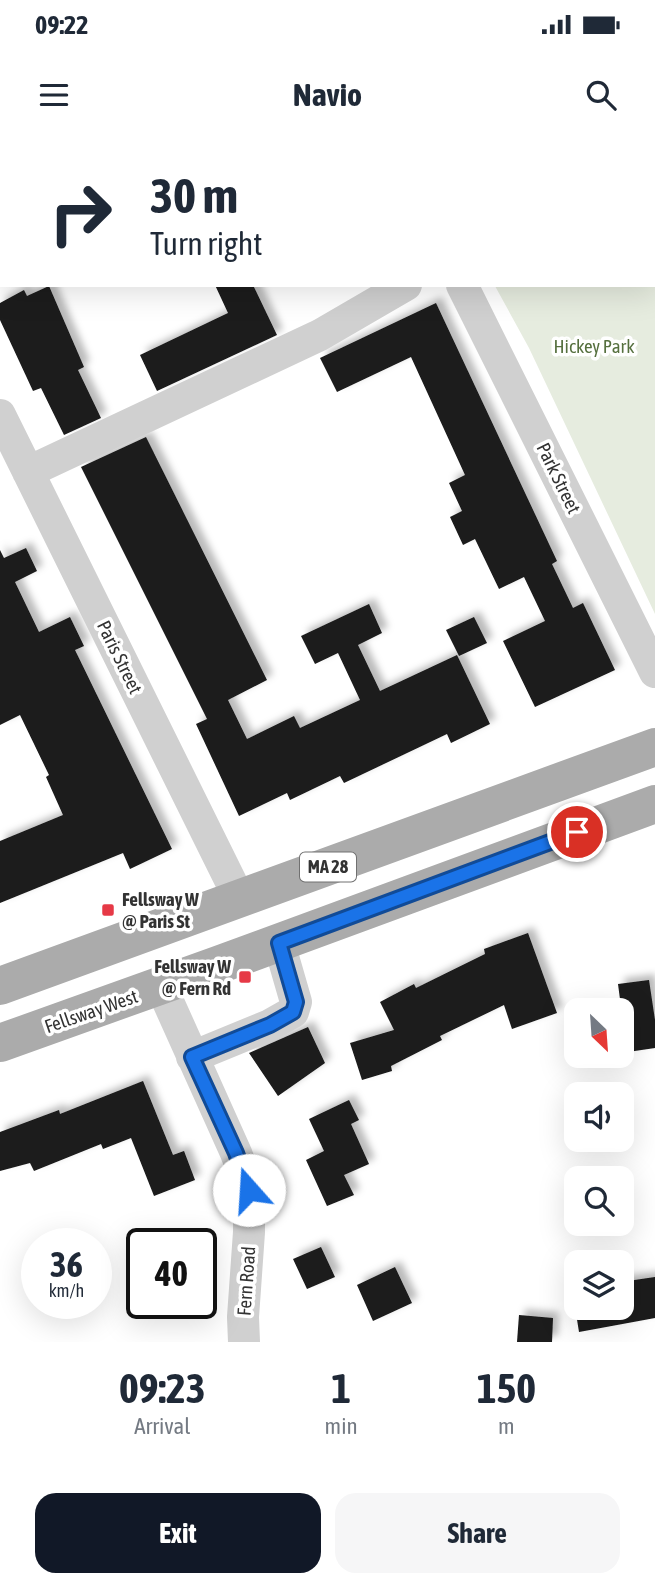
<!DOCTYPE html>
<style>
body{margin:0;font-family:"Asap Condensed",sans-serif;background:#f6f6f7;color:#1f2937;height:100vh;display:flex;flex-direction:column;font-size:26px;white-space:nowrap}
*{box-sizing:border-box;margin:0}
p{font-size:23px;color:#747a83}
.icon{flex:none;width:38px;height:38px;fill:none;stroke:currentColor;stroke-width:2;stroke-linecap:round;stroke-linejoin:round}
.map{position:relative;height:1202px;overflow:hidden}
.details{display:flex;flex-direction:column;background:#fff;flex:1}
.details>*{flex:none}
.top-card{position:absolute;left:0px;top:0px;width:656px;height:147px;box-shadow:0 7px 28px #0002;background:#fff;color:#1f2937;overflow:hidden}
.needle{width:46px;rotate:155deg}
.buttons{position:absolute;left:564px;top:858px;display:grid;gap:14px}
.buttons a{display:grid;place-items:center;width:70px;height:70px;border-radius:14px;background:#fff;box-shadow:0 7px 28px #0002;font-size:35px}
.speed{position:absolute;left:21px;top:1088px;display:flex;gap:14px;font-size:35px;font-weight:700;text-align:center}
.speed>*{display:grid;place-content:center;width:91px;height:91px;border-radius:50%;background:#fff;box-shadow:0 7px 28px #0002;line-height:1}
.speed small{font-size:18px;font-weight:400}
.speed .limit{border:4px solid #111;border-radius:10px;background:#fff;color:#111}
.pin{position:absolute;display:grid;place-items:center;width:60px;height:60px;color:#fff;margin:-30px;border:4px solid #fff;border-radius:50%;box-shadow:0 2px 7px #0007}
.me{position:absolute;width:77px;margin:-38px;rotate:341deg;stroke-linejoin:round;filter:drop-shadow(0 0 5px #0008)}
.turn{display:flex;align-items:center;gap:24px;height:147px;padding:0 35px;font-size:32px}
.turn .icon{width:91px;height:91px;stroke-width:2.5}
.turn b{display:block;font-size:49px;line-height:60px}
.eta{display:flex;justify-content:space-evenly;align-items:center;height:119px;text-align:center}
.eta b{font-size:42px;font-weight:700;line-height:49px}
.primary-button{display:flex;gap:14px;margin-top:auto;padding:14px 35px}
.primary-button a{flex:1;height:80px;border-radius:21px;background:#111827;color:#fff;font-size:28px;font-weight:700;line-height:80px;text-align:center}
.primary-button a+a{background:#f6f6f7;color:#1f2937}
.status{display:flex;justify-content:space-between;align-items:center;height:49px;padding:0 35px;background:#fff;direction:ltr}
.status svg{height:19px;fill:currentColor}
header{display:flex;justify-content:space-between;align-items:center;height:91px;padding:0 35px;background:#fff;font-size:32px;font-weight:700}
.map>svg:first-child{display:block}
.green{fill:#e6ecdf}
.building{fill:#1a1a1a;filter:url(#shadow)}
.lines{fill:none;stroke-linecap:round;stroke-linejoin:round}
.minor{stroke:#d0d0d0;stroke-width:32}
.major{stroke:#ababab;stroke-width:38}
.route-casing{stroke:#114b97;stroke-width:18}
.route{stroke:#1a73e8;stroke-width:12}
.poi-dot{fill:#e63946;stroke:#fff;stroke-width:2.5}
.labels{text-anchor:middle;stroke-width:7;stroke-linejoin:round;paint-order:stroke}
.shield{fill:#fff;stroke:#707070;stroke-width:2}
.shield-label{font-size:18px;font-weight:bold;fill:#333}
.park-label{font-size:19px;fill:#56703f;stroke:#fff}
.street-label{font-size:19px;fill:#333;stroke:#fff}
.poi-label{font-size:19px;font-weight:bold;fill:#333;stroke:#fff;text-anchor:start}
</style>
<div class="status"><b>09:22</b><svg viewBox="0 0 49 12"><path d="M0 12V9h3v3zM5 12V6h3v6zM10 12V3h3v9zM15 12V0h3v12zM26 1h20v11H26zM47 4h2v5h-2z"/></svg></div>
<header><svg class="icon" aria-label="menu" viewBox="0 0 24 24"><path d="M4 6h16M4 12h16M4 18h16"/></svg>Navio<svg class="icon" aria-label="search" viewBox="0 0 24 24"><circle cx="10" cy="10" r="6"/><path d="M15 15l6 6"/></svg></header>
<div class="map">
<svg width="655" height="1202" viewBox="0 0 655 1202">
<defs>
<filter id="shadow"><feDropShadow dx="6" dy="-6" stdDeviation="3.5" flood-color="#0004"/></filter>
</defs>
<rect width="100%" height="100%" fill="#fff"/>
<path class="green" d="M655,47V474L529,208L495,146L654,145Z"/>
<path class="building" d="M215,145H253L277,195L157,251L140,215L228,173Z
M49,146L84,227L78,230L101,278L64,295L41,248L33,251L0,180V163L24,150L27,156Z
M436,163L557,421L552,424L573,468L583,463L615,530L535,567L503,501L545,481L524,437L499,449L475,399L463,405L450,377L462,371L449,343L465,335L411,217L337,252L320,218Z
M146,297L267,540L228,560L247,599L294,576L300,588L360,560L338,513L315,524L301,496L369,464L382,493L358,505L380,551L457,515L490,584L451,603L447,594L344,643L340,636L290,660L287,653L239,676L196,584L207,579L81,327Z
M26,408L37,431L15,442L39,492L70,477L84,506L75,510L172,709L130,729L123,713L0,763V701L63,675L46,637L49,635L20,575L0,585V410L4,418Z
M474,477L487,503L459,516L446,490Z
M528,793L557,873L512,889L504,865L440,896L442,900L391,926L392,931L362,940L350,903L394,890L380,862L414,844L416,848L485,814L484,809Z
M649,840L655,880V908L621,913V867L618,844Z
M308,887L325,923L278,956L249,913Z
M143,941L173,1015L184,1011L195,1040L154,1056L131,998L103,1009L101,1004L34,1031L30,1023L0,1031V992L59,970L60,974Z
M349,960L359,980L351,984L369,1024L344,1035L354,1055L327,1066L306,1020L324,1011L309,979Z
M321,1107L335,1137L307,1149L293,1119Z
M395,1127L412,1163L373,1181L357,1145Z
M655,1137V1178L579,1192L575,1167H621V1142Z
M519,1175L553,1178L552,1202H517Z"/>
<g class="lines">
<path class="minor" d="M391,0L392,2
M654,18H655
M462,145L655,532
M0,275L240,760
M28,332L320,195L406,145
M161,846L236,1013L249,1047V1092L243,1177L244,1202
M192,917L270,885L293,872L296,862L279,803"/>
<path class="major" d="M0,846L655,607
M0,903L218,825L655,664"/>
</g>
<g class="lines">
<defs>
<path id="route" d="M249,1050L236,1013L192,917L270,885L293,872L296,862L279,803L577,692"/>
</defs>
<use href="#route" class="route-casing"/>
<use href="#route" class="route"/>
</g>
<g class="poi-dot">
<rect x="101" y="763" width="14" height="14" rx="3.5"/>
<rect x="238" y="830" width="14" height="14" rx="3.5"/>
</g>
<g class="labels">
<rect class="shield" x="300" y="712.5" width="56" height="29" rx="5"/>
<g class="shield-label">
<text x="328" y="733">MA 28</text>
</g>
<g class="park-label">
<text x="594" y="213">Hickey Park</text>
</g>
<g class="street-label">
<text transform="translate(559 338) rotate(64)" y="7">Park Street</text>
<text transform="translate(120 517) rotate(64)" y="7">Paris Street</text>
<text transform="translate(91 871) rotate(-19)" y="7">Fellsway West</text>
<text transform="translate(246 1141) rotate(-86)" y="7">Fern Road</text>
</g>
<g class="poi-label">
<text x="122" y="766">Fellsway W<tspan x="122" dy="22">@ Paris St</tspan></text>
<text x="231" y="833" text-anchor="end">Fellsway W<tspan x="231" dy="22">@ Fern Rd</tspan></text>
</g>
</g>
</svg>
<div class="buttons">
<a><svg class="needle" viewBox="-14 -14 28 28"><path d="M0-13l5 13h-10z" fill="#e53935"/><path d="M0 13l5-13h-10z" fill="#747a83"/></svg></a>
<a><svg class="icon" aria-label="sound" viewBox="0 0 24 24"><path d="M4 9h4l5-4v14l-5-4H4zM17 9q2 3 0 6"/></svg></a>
<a><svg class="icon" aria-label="search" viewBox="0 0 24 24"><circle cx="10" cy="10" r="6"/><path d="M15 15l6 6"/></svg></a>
<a><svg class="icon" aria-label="layers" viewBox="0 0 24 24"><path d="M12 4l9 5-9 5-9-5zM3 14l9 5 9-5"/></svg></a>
</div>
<div class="speed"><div>36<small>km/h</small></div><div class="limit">40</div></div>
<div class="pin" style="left:577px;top:692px;background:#d93025"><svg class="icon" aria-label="arrive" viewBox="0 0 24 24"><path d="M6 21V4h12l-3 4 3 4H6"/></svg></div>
<svg class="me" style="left:249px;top:1050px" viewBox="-20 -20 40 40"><circle r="19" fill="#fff"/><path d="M0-13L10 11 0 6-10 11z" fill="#1a73e8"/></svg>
<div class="top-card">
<div class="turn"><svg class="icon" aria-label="right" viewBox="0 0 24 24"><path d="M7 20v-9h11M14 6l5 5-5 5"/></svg><div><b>30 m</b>Turn right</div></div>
</div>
</div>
<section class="details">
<div class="eta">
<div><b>09:23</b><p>Arrival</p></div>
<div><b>1</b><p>min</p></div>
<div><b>150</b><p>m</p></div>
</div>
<div class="primary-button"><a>Exit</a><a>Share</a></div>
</section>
